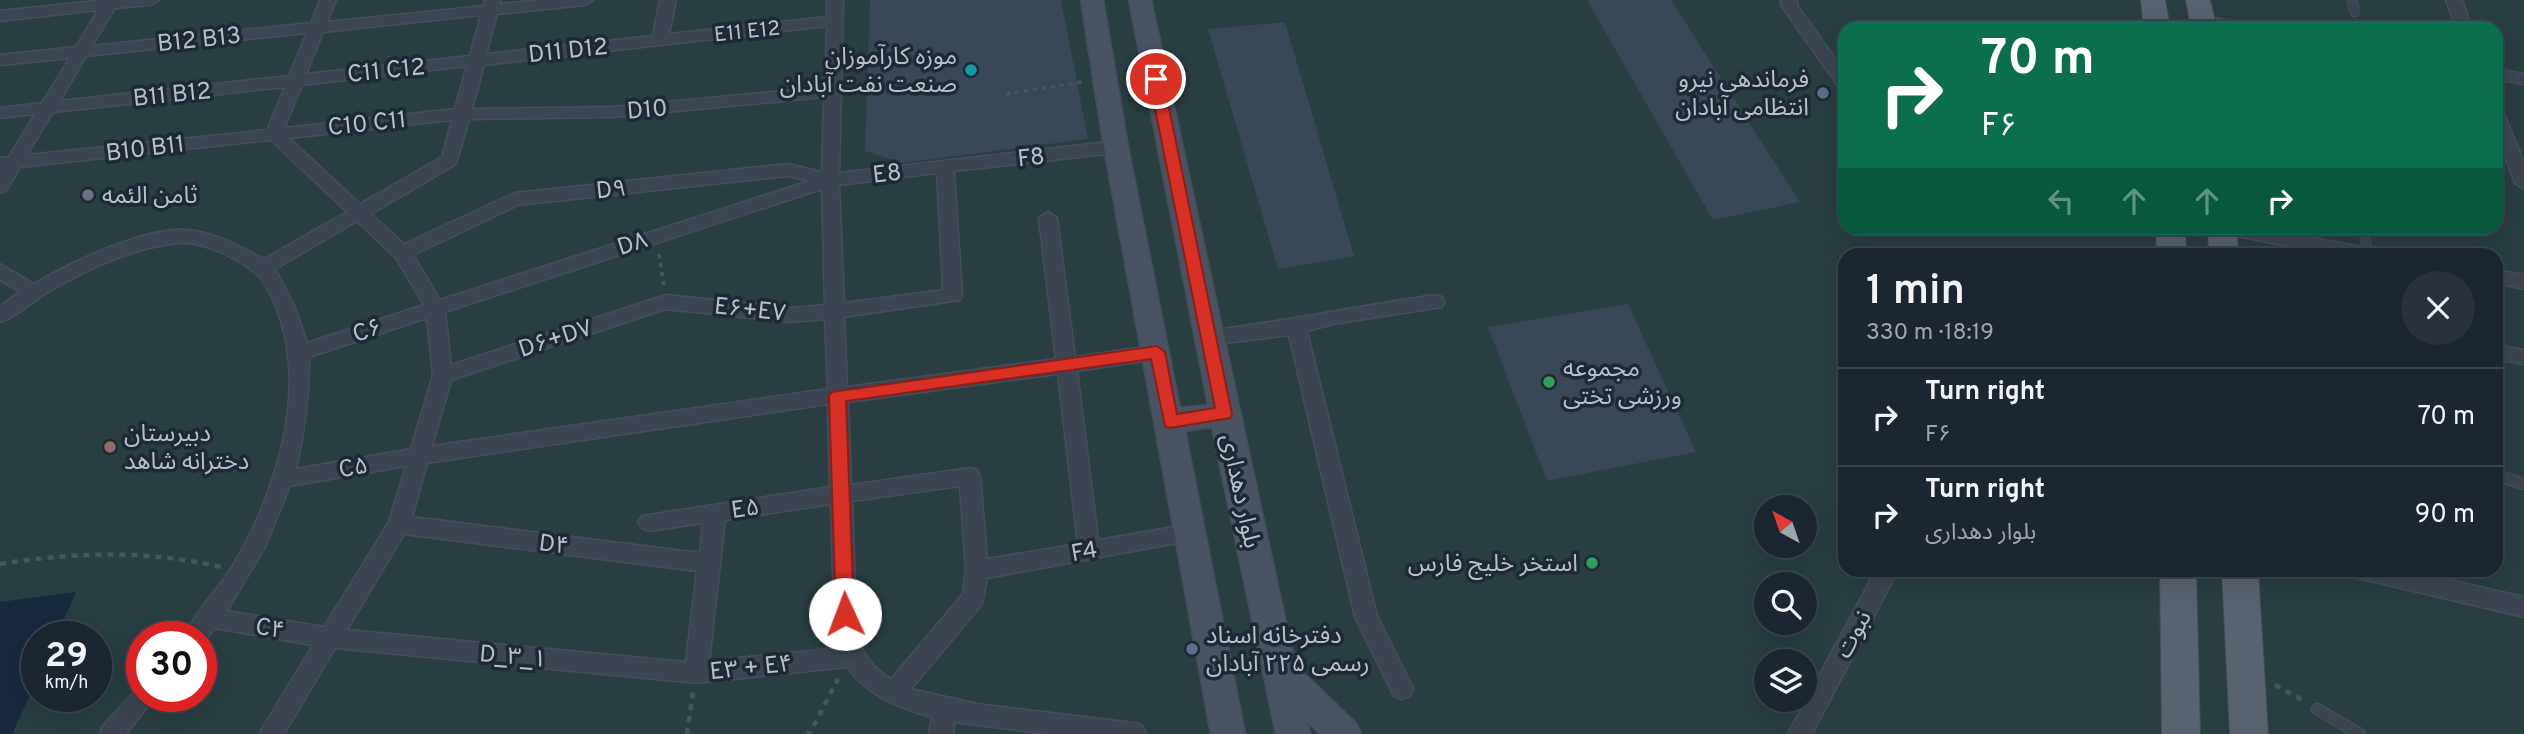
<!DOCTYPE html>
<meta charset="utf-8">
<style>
body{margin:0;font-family:Overpass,"Noto Sans Arabic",sans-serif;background:#29323c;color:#f1f3f6;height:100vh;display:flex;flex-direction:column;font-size:26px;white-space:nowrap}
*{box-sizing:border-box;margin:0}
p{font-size:23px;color:#a0a5ab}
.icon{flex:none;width:38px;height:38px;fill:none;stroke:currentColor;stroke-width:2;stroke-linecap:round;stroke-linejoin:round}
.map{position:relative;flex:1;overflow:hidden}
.panel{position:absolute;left:1838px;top:248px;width:665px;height:329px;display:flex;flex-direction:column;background:#1c2630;border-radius:21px;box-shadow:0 7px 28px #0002,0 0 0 2px #3a434c}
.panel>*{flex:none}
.hud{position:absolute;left:1838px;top:21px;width:665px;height:214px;border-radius:21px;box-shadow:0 7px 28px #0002,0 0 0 2px #3a434c;background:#0b6e4f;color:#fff;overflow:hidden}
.needle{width:46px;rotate:320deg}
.buttons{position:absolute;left:1754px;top:495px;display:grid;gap:14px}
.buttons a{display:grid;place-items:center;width:63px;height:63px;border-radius:50%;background:#1c2630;box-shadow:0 7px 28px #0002,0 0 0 2px #3a434c;font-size:35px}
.speed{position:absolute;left:21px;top:621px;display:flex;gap:14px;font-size:35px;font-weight:700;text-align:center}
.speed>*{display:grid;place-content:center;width:91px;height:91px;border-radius:50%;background:#1c2630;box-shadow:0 7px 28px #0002,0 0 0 2px #3a434c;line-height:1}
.speed small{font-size:18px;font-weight:400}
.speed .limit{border:10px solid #d22;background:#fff;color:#111}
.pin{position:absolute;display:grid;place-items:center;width:60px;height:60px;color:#fff;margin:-30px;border:4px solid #fff;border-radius:50%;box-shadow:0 2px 7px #0007}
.me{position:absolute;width:77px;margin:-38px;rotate:358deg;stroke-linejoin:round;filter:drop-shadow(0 0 5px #0008)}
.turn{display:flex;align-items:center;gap:24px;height:147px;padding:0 28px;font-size:32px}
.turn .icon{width:91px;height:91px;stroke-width:2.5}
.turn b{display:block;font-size:49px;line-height:60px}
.lanes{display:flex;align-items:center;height:66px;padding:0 28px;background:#0003;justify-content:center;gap:35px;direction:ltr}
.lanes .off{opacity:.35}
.round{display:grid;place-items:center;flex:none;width:74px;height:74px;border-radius:37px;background:#29323c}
.summary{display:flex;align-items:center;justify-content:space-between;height:119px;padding:0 28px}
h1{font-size:42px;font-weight:600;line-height:52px}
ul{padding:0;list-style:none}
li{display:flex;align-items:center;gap:21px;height:98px;padding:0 28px;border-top:2px solid #3a434c}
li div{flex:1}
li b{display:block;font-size:26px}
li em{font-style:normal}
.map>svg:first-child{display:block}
.green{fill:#283e41;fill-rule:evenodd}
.water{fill:#19293e}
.building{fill:#394655}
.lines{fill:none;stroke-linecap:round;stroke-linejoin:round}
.service-far1-casing{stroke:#444d59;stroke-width:11}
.service-casing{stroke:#444d59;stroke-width:13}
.minor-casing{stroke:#444d59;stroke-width:3}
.secondary-casing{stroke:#444d59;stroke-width:3}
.primary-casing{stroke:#444d59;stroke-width:2}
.path-far1{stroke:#425759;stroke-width:3.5;stroke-dasharray:4.5 4.5;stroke-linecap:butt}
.path{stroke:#425759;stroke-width:4.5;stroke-dasharray:6 6;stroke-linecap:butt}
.service-far1{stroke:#3b4450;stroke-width:9}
.service{stroke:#3b4450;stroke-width:10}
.minor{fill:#3b4450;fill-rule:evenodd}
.secondary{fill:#495362;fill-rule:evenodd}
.primary{fill:#59636f;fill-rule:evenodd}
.route{fill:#d93025;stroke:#8d1f18;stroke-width:2}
.culture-dot{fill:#0f9aa8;stroke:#1f2935;stroke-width:2.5}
.service-dot{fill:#5c6f8a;stroke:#1f2935;stroke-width:2.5}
.worship-dot{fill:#6b7280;stroke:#1f2935;stroke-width:2.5}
.leisure-dot{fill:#2e9e5b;stroke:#1f2935;stroke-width:2.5}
.education-dot{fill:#8d6e63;stroke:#1f2935;stroke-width:2.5}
.labels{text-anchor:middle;stroke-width:7;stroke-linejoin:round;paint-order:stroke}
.far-street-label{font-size:21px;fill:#b7bfca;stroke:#1f2935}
.street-label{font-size:24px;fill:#b7bfca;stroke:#1f2935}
.poi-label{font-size:24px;fill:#b7bfca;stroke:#1f2935;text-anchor:start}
</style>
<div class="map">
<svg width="2524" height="734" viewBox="0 0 2524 734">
<rect width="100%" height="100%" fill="#263240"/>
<path class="green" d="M0,0H2524V734H0ZM1844,28H2496V228H1844ZM1844,256H2496V570H1844ZM1766,508H1804V546H1766ZM1766,584H1804V623H1766ZM37,637H96V696H37ZM142,637H201V696H142ZM1766,662H1804V700H1766Z"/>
<path class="water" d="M76,592L56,637H37V680L12,734H0V602Z"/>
<path class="building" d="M870,0H1061L1088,139L903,163L865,151Z
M1587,0H1671L1800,202L1713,220Z
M1285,22L1354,256L1278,269L1208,29Z
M1628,304L1696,452L1547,481L1488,327Z"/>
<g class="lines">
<defs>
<path id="service-far1" d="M2352,0L2355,12
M2363,228L2368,254"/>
<path id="service" d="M2496,475L2524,484
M2317,709L2360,734"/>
<path id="minor" d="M104,0H159L151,5L115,8L92,46L311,23L320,0H336L327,22L484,6L485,0H501L499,4L541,0H593L585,5L497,14L486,54L653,36L660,0H676L669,34L827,17V0H843L839,173L1116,141L1122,143L1124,147L1116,153L954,171L962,295L960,300L844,317L847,387L1056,359L1039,218L1048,212L1057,218L1075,357L1157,345L1164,347L1167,352L1164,357L1157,359L1077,371L1098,540L1191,524L1198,527L1202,533L1198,539L987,578L982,604L911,689L977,704L1134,723L1142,726L1146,734H1046L954,722L953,734H929L932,717C898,708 868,695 847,667L696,683L335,648L284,734H259L313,645L215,628L201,645V637H184C195,612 217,591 232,567C279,487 314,378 268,289C256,265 205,240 178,243C131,248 85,270 45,294C31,303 16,317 0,322V306L20,292L0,280V264L34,284C69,263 147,226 187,230C214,232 240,247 264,259L347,212L271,140L20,167L6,191L0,193V158L9,157L35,114L0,118V108L42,103L70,58L0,65V55L76,47L98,10L0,21V11ZM481,15L470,56L306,74L323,32ZM827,26L825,87L613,107L472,109L484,65ZM307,33L289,76L60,101L86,56ZM467,66L455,109L284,128L302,85ZM285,87L267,130L27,155L53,112ZM824,97L822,172L788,164L515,193L404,244L371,214L456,164L469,119L613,117ZM452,120L442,157L360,204L289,138ZM937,173L943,290L844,303L839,185ZM788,176L809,181L440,300L413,255L518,205ZM822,189L825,305L790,308L666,295L451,365L445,312ZM357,221L396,258L424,305L307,343L295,308L275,269ZM666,309L790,322L825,319L828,389L432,446L451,380ZM427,318L433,375L411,449L296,469C305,431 309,396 309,357ZM1058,374L1078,544L987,559L980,476L977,470L970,468L851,485L848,402ZM828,404L830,487L642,516L638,522L642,528L649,531L703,523L700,553L412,517L427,463ZM406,466L389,522L324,627L227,611L265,547L290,486ZM960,486L966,570L963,594L891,679C874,669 865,657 857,638L852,501ZM831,504L835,638L839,648L709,661L725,520ZM404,534L697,571L686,662L347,630Z
M1781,0H1797V5L1844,71V87L1838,86L1781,5Z
M2446,0H2462L2472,28H2456Z
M2203,16L2242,23L2250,28H2216L2198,24L2195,21Z
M2496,69L2524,74V84L2496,79Z
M2496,109L2504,114L2524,162V189L2515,183L2496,133Z
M2217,228H2257L2379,250L2388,256H2341L2226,234L2220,232Z
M2496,270L2524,275V289L2496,283Z
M1435,295L1442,297L1444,302L1442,307L1333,324L1307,331L1377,616L1413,689L1410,696L1402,699L1394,696L1355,617L1289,335L1209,345L1202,343L1200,338L1202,333L1209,331C1285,321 1359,306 1435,295Z
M2496,345L2524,350V364L2496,359Z
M1876,570H1898L1812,734H1788Z
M2351,570H2405L2524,597V617L2362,579L2354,577Z
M142,687V696H156L126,734H99L103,726L137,689Z"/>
<path id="secondary" d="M1081,0H1103L1128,147L1180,408L1208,405L1129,0H1151L1295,665L1356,723L1361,734H1320L1307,721L1310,734H1276L1212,427L1185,431L1245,734H1211L1104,147Z"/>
<path id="primary" d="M2141,0H2165L2170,28H2144Z
M2186,0H2210L2217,28H2191Z
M2157,228H2185L2186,256H2156Z
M2208,228H2236L2239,256H2209Z
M2160,570H2196L2200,734H2162Z
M2222,570H2258L2268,734H2230Z"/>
</defs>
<use href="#service-far1" class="service-far1-casing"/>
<use href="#service" class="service-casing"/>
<use href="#minor" class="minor-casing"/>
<use href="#secondary" class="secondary-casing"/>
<use href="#primary" class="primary-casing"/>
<path class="path-far1" d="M1006,94L1082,82
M659,254L664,287"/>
<path class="path" d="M0,564C75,552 147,550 221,567
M2275,685L2304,701
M687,734L693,692
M806,734L810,733L838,679"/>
<use href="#service-far1" class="service-far1"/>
<use href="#service" class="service"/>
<use href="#minor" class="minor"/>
<use href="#secondary" class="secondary"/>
<use href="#primary" class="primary"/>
</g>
<path class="route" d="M1156,74L1163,79L1232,414L1230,418L1170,428L1165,426L1151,359L846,401L854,614L851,620L845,622L838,620L836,614L829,396L832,392L1157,346L1165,352L1177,414L1215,408L1149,79Z"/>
<circle class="culture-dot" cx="971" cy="70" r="7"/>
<g class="service-dot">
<circle cx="1823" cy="93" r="7"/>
<circle cx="1192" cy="649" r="7"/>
</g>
<circle class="worship-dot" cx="88" cy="195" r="7"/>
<g class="leisure-dot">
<circle cx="1549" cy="382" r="7"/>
<circle cx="1592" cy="563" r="7"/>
</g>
<circle class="education-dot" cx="110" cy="447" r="7"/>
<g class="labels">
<g class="far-street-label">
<text transform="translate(747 31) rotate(-6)" y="7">E11 E12</text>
</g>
<g class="street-label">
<text transform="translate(199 39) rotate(-6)" y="8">B12 B13</text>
<text transform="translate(568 50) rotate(-6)" y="8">D11 D12</text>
<text transform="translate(386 70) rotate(-6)" y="8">C11 C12</text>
<text transform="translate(172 94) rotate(-6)" y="8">B11 B12</text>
<text transform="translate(647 109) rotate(-5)" y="8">D10</text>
<text transform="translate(367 123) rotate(-6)" y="8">C10 C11</text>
<text transform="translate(145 148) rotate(-7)" y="8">B10 B11</text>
<text transform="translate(1031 157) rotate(-6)" y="8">F8</text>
<text transform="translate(887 173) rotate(-7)" y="8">E8</text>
<text transform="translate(611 189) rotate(-6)" y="8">D۹</text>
<text transform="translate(632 243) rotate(-18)" y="8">D۸</text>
<text transform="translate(750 309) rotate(6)" y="8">E۶+E۷</text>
<text transform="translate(367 330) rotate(-18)" y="8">C۶</text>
<text transform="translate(555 338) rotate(-18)" y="8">D۶+D۷</text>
<text transform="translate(353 467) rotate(-10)" y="8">C۵</text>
<text transform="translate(1241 491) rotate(78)" y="8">بلوار دهداری</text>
<text transform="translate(745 508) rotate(-8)" y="8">E۵</text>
<text transform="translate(554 544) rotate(7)" y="8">D۴</text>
<text transform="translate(1084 551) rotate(-10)" y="8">F4</text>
<text transform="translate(270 628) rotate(10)" y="8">C۴</text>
<text transform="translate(1853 634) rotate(-62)" y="8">نبوت</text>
<text transform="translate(513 656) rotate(5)" y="8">D_۳_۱</text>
<text transform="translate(751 667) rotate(-6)" y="8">E۳ + E۴</text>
</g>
<g class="poi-label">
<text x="957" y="64" text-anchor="end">موزه کارآموزان<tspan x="957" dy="28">صنعت نفت آبادان</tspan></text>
<text x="1809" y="87" text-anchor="end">فرماندهی نیرو<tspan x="1809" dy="28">انتظامی آبادان</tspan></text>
<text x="102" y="203">ثامن الئمه</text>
<text x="1563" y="376">مجموعه<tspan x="1563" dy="28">ورزشی تختی</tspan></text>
<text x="124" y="441">دبیرستان<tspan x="124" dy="28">دخترانه شاهد</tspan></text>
<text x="1578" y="571" text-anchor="end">استخر خلیج فارس</text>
<text x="1206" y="643">دفترخانه اسناد<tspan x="1206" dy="28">رسمی ۲۲۵ آبادان</tspan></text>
</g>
</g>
</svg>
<div class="buttons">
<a><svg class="needle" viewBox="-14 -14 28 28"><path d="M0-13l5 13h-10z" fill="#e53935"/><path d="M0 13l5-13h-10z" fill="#a0a5ab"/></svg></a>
<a><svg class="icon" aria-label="search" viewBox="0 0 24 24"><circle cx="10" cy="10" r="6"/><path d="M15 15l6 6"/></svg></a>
<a><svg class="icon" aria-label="layers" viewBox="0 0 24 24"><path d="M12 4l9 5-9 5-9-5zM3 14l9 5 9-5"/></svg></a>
</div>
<div class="speed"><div>29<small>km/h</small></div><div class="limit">30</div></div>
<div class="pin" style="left:1156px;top:79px;background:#d93025"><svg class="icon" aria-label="arrive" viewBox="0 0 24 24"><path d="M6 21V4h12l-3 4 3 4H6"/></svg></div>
<svg class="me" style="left:845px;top:614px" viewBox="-20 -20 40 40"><circle r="19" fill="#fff"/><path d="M0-13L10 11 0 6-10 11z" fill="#d93025"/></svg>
<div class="hud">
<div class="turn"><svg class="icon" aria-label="right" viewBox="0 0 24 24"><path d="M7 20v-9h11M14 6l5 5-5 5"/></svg><div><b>70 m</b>F۶</div></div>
<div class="lanes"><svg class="icon off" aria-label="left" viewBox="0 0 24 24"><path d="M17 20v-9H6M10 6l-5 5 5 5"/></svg><svg class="icon off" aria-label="ahead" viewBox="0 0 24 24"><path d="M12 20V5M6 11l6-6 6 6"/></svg><svg class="icon off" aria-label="ahead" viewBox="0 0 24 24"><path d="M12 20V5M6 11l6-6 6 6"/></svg><svg class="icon" aria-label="right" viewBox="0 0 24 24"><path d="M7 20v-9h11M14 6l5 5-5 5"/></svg></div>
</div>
<section class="panel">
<div class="summary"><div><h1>1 min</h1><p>330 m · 18:19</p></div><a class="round"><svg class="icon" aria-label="close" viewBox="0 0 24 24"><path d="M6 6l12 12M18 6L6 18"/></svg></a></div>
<ul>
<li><svg class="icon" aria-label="right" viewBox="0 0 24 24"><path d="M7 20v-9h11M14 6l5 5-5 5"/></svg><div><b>Turn right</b><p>F۶</p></div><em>70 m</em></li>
<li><svg class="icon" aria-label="right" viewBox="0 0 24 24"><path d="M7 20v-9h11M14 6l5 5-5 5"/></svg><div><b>Turn right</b><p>بلوار دهداری</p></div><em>90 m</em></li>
</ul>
</section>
</div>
